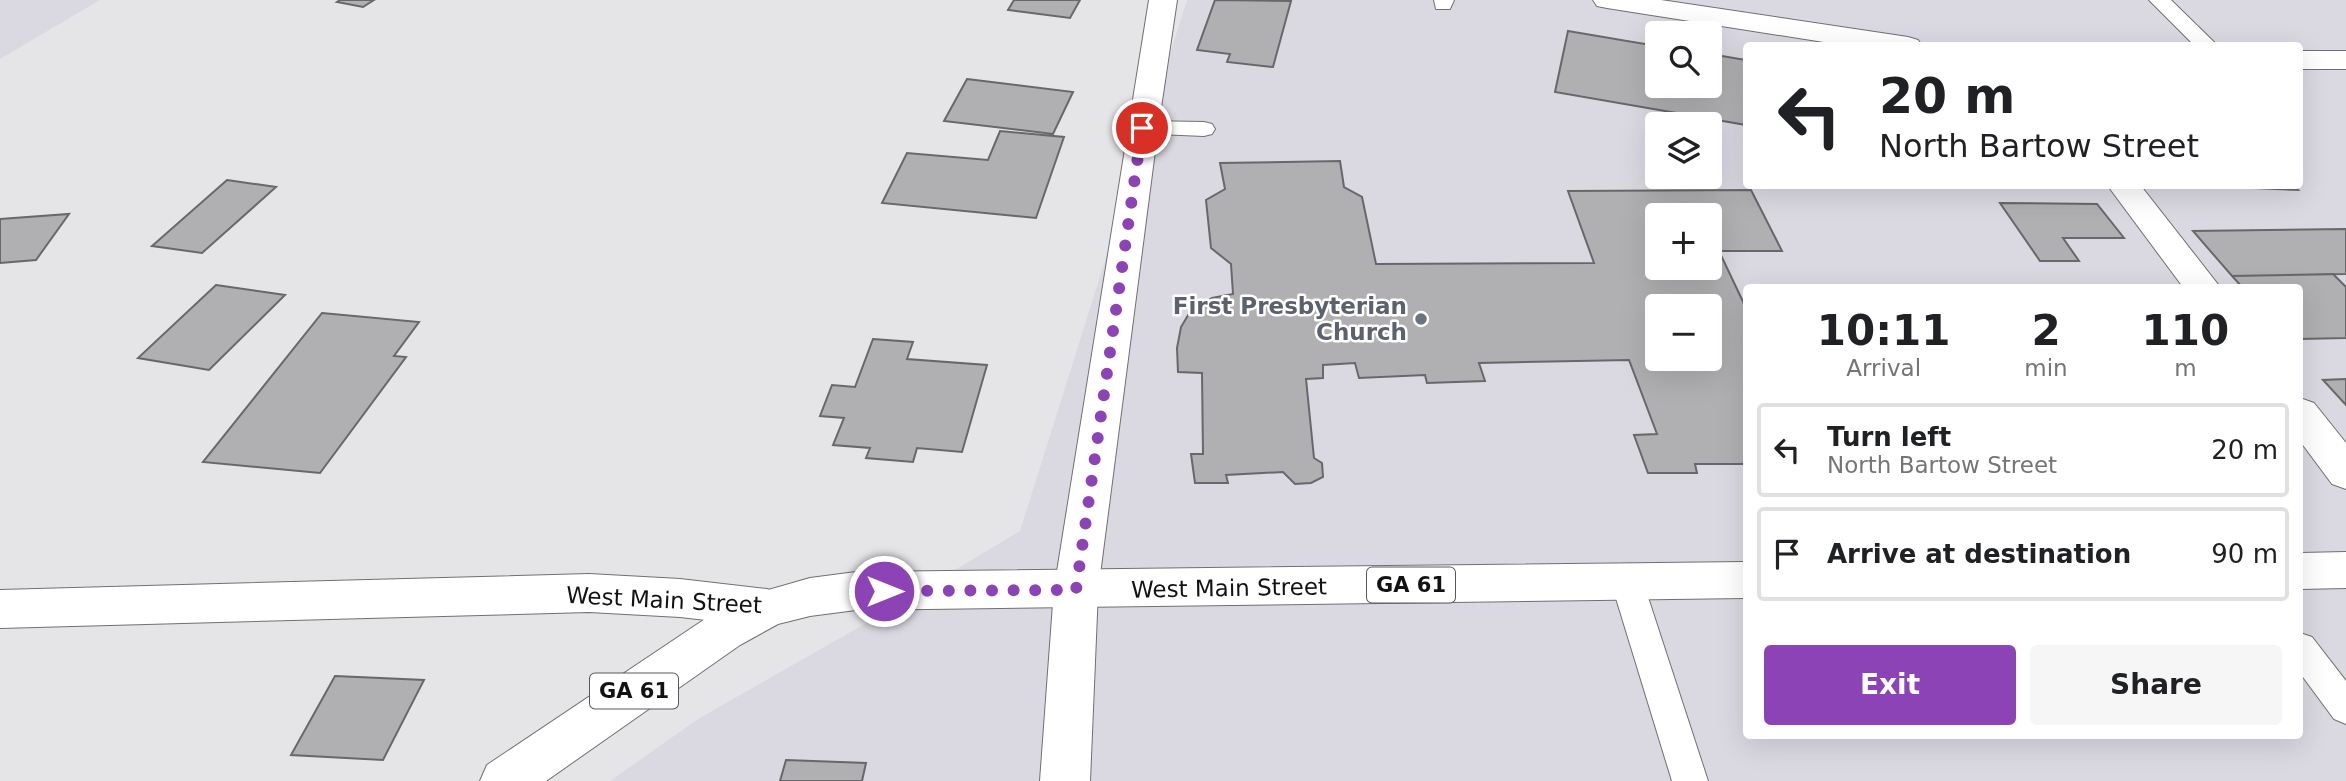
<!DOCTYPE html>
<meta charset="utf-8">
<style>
body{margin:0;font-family:"DejaVu Sans",sans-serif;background:#f6f6f6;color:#202124;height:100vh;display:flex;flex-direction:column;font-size:26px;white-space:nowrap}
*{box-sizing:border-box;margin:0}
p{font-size:23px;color:#757577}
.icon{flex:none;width:38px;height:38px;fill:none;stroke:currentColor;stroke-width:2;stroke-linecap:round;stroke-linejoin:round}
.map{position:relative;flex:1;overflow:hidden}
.side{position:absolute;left:1743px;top:284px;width:560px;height:455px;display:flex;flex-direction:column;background:#fff;border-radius:7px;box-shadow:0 7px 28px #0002}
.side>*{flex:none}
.banner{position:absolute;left:1743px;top:42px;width:560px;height:147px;border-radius:7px;box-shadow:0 7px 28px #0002;background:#fff;color:#202124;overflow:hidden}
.tools{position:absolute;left:1645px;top:21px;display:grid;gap:14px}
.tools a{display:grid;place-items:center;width:77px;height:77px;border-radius:7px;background:#fff;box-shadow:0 7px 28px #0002;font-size:35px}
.pin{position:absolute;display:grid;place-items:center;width:60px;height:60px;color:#fff;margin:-30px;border:4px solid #fff;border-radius:50%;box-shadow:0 2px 7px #0007}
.me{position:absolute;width:77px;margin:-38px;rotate:90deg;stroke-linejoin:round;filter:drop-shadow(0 0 5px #0008)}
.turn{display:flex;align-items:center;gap:24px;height:147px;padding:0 21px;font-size:32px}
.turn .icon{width:91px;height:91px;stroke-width:2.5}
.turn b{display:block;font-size:49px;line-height:60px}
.eta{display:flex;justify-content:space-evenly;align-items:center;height:119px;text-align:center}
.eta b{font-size:42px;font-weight:700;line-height:49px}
.action{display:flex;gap:14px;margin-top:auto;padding:14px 21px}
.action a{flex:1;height:80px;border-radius:7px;background:#8c43b5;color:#fff;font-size:28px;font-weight:700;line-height:80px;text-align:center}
.action a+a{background:#f6f6f6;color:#202124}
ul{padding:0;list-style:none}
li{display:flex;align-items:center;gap:21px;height:94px;margin:0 14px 10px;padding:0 7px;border:4px solid #e0e0e0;border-radius:7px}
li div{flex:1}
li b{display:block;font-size:26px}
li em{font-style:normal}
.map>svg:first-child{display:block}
.built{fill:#dad9e2;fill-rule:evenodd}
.building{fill:#b0b0b2;stroke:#68686a;stroke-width:2;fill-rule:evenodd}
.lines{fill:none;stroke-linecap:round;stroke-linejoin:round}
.lane-casing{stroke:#707072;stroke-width:2}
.street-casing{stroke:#707072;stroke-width:2}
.secondary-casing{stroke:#707072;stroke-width:2}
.primary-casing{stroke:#707072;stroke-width:2}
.lane{fill:#fff;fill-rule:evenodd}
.street{fill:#fff;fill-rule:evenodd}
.secondary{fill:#fff;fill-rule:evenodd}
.primary{fill:#fff;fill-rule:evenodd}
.route{stroke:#8c43b5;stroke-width:12;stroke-dasharray:0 21.6}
.worship-dot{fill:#6b7280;stroke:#fff;stroke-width:2.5}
.labels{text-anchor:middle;stroke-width:5;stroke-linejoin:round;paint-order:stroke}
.shield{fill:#fff;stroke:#59595a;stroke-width:2}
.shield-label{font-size:21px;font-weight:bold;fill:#121213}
.worship-label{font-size:23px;font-weight:bold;fill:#5b616d;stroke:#fff;text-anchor:end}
.street-label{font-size:23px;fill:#121213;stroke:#fff}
</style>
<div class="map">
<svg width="2346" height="781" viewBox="0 0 2346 781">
<rect width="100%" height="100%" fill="#e5e5e7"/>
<path class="built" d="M0,0H100L0,59Z
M1187,0H2346V781H610L698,719L861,626L1020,531ZM1657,33H1710V86H1657ZM1746,46H2300V186H1746ZM1657,124H1710V177H1657ZM1657,215H1710V268H1657ZM1746,287H2300V735H1746ZM1657,306H1710V359H1657Z"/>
<path class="building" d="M340,0H374L363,7L337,2Z
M1014,0H1080L1070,18L1008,10Z
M1215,0L1291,1L1273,67L1227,62L1230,54L1197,50Z
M1568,31L1657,46V86H1710V54L1746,60V125L1555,92Z
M967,79L1073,92L1053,134L944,121Z
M1000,131L1064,137L1036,218L882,203L907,153L988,160Z
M1340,161L1344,187L1362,197L1376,264L1594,263L1568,191L1751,190L1782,251H1719L1746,308V464H1695L1697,473H1648L1634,435L1657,434L1629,360L1479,363L1485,381L1427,383L1425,375L1359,378L1355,363L1323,365V378L1306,379L1314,458L1322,463L1323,477L1311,483L1295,484L1283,472L1226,475L1228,483H1195L1191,454H1203L1202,373L1178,372L1177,348L1181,327L1190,312L1212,298L1233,294L1231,264L1211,248L1206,200L1225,189L1220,163ZM1657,215H1710V268H1657ZM1657,306H1710V359H1657Z
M227,180L276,187L202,253L152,246Z
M2206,186H2294L2298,190L2207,186Z
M2000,203L2097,204L2124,238H2063L2079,261H2040Z
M69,214L36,260L0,263V219Z
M2346,229V274L2232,276L2193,231Z
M2333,274L2346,287V338L2300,339V287H2242L2232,276Z
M216,285L285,295L209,370L138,358Z
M322,313L419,322L394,356L406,357L320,473L203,462Z
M873,339L913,342L907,359L987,365L962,452L917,448L913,462L866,458L870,448L833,445L844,418L820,416L832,385L855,387Z
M2346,379V405L2323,380Z
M335,676L424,680L383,760L291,755Z
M786,760L866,763L862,781H780Z"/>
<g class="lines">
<defs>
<path id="lane" d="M1434,0H1454L1450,9H1436Z
M2149,0H2171L2218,46H2195Z
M1142,121L1204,122L1212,124L1215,129L1212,134L1204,136L1134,133L1131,128L1134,123Z
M1627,569L1638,573L1643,582L1708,781H1672L1611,582L1616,573Z
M2300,633L2312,637L2346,681V724L2334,719L2300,673Z"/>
<path id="street" d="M2108,186H2141L2220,287H2183Z
M2300,398L2314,403L2346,443V489L2332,484L2300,441Z
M1076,571L1092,577L1098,590L1090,781H1040L1054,590L1060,577Z
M589,574L680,579L767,589L783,595L789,608L783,621L767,627L680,617L589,612L0,628V590Z"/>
<path id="secondary" d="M1149,0H1177L1158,128L1098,590L1092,603L1076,609L1060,603L1054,590Z
M1593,0H1661L1908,37L1918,40L1922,46H1849L1607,8L1597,6Z
M2300,51H2346V69H2300Z"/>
<path id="primary" d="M2346,552V588L2300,589V553Z
M1746,562V598L856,610L810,616L778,624L740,645L546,781H480L487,765L708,617L751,595L810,578L856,572Z"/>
</defs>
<use href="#lane" class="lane-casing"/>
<use href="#street" class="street-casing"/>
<use href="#secondary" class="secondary-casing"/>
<use href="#primary" class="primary-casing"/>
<use href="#lane" class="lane"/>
<use href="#street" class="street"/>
<use href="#secondary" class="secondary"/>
<use href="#primary" class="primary"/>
</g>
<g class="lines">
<path class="route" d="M884,591L1076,590L1142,128"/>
</g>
<circle class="worship-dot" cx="1421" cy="319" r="7"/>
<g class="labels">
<g class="shield">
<rect x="1367" y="567.5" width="88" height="35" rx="5"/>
<rect x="590" y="673.5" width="88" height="35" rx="5"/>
</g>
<g class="shield-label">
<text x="1411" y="592">GA 61</text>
<text x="634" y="698">GA 61</text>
</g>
<g class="worship-label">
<text x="1407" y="314">First Presbyterian<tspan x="1407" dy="26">Church</tspan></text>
</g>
<g class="street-label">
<text transform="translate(1229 588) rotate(-1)" y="8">West Main Street</text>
<text transform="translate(664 600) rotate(3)" y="8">West Main Street</text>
</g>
</g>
</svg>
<div class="tools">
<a><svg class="icon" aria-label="search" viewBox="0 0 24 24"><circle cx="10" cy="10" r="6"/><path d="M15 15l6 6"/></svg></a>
<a><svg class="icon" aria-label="layers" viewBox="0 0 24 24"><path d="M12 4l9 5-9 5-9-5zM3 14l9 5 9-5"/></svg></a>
<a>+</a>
<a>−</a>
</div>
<div class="pin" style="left:1142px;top:128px;background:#d93025"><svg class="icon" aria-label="arrive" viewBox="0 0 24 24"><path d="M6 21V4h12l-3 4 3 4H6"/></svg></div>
<svg class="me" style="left:884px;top:591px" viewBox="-20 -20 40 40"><circle r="17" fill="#8c43b5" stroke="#fff" stroke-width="3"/><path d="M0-11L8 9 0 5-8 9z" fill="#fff"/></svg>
<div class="banner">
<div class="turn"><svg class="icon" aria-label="left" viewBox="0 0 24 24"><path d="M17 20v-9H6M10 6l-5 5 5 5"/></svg><div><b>20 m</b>North Bartow Street</div></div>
</div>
<section class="side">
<div class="eta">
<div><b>10:11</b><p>Arrival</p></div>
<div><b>2</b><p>min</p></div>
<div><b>110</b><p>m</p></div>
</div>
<ul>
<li><svg class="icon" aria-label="left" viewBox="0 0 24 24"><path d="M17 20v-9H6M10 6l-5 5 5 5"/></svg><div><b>Turn left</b><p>North Bartow Street</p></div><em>20 m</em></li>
<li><svg class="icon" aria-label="arrive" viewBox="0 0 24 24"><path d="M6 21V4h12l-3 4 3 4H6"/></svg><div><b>Arrive at destination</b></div><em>90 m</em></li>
</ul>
<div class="action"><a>Exit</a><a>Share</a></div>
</section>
</div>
